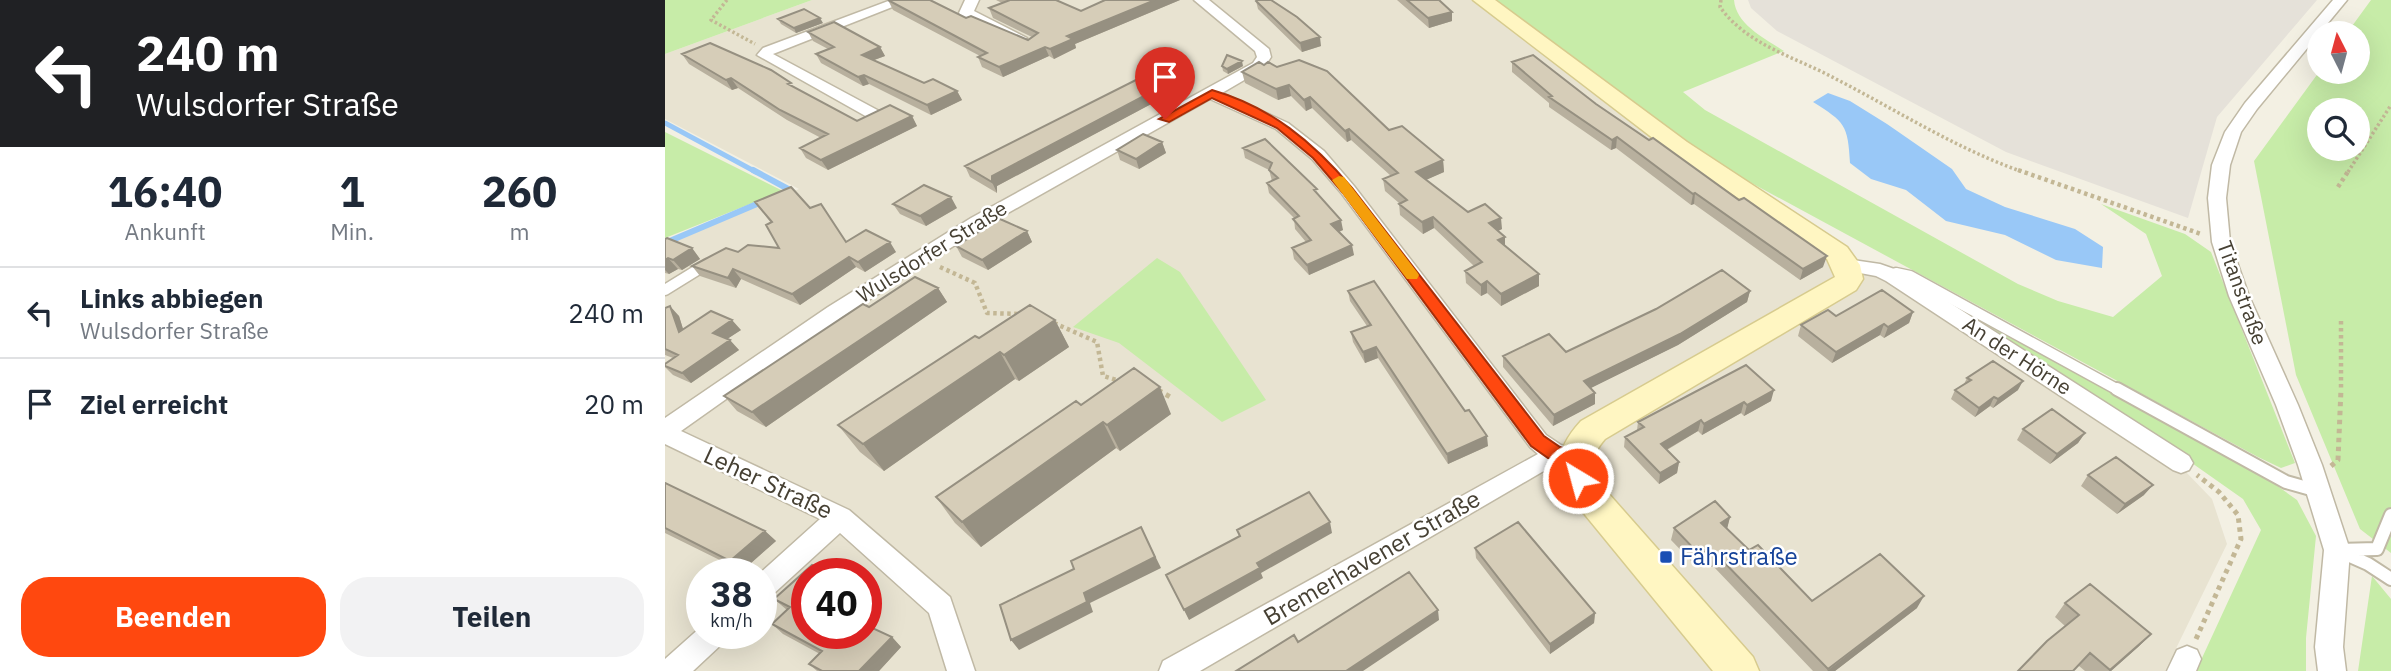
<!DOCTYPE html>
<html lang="de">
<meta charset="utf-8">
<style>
body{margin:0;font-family:"IBM Plex Sans",sans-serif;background:#f2f2f3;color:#1f2937;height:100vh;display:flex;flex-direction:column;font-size:26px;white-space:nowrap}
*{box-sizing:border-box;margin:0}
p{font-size:23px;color:#747a83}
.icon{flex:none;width:38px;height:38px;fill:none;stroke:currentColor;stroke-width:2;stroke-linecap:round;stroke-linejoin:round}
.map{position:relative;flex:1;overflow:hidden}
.details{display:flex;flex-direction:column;background:#fff;width:665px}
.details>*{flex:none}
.banner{background:#202124;color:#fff;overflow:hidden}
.needle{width:46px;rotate:354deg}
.fabs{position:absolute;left:1642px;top:21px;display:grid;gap:14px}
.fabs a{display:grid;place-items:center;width:63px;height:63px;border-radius:50%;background:#fff;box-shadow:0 7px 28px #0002;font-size:35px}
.speed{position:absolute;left:21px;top:558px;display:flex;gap:14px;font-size:35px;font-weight:700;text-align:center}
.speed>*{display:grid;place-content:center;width:91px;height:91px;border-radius:50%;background:#fff;box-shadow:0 7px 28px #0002;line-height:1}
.speed small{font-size:18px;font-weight:400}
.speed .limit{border:10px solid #d22;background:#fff;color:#111}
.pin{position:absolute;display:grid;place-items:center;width:60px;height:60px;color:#fff;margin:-72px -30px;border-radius:50% 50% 50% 0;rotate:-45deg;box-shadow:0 0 7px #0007}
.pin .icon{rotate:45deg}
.me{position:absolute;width:77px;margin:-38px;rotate:323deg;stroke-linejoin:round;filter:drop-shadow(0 0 5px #0008)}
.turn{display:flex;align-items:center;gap:24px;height:147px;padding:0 21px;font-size:32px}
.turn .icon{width:91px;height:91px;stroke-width:2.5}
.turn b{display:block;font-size:49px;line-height:60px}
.eta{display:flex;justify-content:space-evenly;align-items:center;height:119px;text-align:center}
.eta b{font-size:42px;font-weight:700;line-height:49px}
.primary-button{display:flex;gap:14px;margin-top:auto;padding:14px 21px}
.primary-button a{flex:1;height:80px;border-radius:28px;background:#ff480f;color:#fff;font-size:28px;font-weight:700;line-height:80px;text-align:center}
.primary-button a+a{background:#f2f2f3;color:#1f2937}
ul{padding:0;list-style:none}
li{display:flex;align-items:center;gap:21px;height:91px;padding:0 21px;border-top:2px solid #e0e1e3}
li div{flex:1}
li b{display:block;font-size:26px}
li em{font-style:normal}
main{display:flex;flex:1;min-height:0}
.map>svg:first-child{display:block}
.residential{fill:#e8e3d1;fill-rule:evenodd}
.industrial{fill:#e5e1d9}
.green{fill:#c7eca8;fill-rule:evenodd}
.water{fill:#99c8f7}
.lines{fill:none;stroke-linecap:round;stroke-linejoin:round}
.stream-far1{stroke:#99c8f7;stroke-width:5}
.stream{stroke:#99c8f7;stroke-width:6}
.lane-far1-casing{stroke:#c0b9a5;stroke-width:13}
.lane-casing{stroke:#c0b9a5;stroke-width:16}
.street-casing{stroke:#c0b9a5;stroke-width:3}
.secondary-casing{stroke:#d7cb8e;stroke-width:3}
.path-far2{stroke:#c3b795;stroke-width:3.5;stroke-dasharray:2.5 2.5;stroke-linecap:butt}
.path-far1{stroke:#c3b795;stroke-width:4.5;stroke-dasharray:3.5 3.5;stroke-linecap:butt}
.path{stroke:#c3b795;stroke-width:5;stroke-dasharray:4.5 4.5;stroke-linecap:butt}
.lane-far1{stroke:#fff;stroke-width:10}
.lane{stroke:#fff;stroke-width:12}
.street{fill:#fff;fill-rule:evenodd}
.secondary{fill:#fff6c2;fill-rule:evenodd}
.wall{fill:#b8b09e}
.shaded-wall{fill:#969081}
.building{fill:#d6cdb8;stroke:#969081;stroke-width:2}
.route{fill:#ff480f;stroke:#a62f0a;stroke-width:2}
.slow{fill:#f59e0b}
.transit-dot{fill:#1a4fb4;stroke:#fff;stroke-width:2.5}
.labels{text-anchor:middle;stroke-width:5;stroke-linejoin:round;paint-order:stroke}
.street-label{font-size:21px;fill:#464033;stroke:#fff}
.near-street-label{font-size:24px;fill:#464033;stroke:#fff}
.near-transit-label{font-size:24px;fill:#164399;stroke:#fff;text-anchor:start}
</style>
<main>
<section class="details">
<div class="banner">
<div class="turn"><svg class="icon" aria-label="left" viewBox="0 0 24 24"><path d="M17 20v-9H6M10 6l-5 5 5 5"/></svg><div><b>240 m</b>Wulsdorfer Straße</div></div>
</div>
<div class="eta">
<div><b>16:40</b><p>Ankunft</p></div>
<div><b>1</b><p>Min.</p></div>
<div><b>260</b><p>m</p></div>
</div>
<ul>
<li><svg class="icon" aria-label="left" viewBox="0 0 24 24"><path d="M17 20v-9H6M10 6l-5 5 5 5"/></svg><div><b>Links abbiegen</b><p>Wulsdorfer Straße</p></div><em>240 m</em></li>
<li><svg class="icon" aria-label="arrive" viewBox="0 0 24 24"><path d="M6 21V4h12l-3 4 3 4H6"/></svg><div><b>Ziel erreicht</b></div><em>20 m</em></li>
</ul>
<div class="primary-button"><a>Beenden</a><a>Teilen</a></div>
</section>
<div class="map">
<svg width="1726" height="671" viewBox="0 0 1726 671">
<rect width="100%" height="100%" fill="#f3f0e3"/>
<path class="residential" d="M147,0H813L1158,255L1223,281L1520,471L1547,499L1562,544L1500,671H0V243L134,189L0,119V54ZM37,574H96V634H37ZM142,574H201V634H142Z"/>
<path class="industrial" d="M1083,0H1652L1552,117L1523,218L1341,152L1112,31L1086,8Z"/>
<path class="green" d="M0,0H147L0,54Z
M829,0H1069C1071,25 1101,39 1119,51L1018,92L1040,110L1353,284L1393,301L1448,317L1497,276L1481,234L1436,204L1520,234L1546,252L1630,463L1616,468L1593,457L1044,160Z
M1706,0H1726V553L1695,529L1631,375L1589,161L1654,72H1692V33H1682ZM1654,110H1692V149H1654Z
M0,132L118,191L0,238Z
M492,258L515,272L601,400L557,422L454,343L408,327Z
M1279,302L1590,470L1632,500L1651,536L1641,638V671H1531L1596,530L1578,499L1524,461Z
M1707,576L1726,599V671H1693Z"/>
<path class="water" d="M1163,93L1185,101L1222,124L1287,169L1301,189L1340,207L1410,229L1438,247L1437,268L1391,260L1340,235L1281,221L1241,190L1206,179L1185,163C1183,125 1180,122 1148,102Z"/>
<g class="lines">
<path class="stream-far1" d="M0,123L91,172"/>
<path class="stream" d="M88,170L125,190L120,193
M0,243L99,201"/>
<defs>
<path id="lane-far1" d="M1231,273L1245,276L1455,391
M0,290L42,264"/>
<path id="lane" d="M1452,389L1621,482L1653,491
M1672,550L1712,549L1726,515
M1676,552L1703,564L1726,579"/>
<path id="street" d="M226,0H245L108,54L216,112L218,115L216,118H204L92,55L98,48Z
M300,0H314L309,11L362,38L355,42L350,41L296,16L294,13Z
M529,0H544L604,49L606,57L598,69L557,93L623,123L659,151L689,186L881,435L896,445L918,451L922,458L918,465L889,467L877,472L535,671H494L498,661L873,454L865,447L677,194L647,159L611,129L545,99L320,226L177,317L16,431L184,510L285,597L310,671H282L264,613L175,533L105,597L96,601V574H94L155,519L0,444V418L163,307L306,218L588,63L592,57L590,51Z
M1668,0H1682L1592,109L1576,132L1565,165L1561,198L1565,242L1584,296L1633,405L1657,465L1685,550L1678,647L1681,671H1653L1650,647L1659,550L1633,465L1611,405L1564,296L1547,242L1543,198L1547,165L1560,132L1580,103Z
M1181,259L1215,264L1235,271L1524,456L1528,463L1524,470L1516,473L1508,470L1221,281L1211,276L1174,269L1171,265L1174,261Z
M37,626V634H62L58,643L28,671H0V659Z
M1522,646L1532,650L1536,659L1531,671H1502L1512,650Z"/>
<path id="secondary" d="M808,0H830L1022,142L1182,247L1195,265L1198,279L1191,290L940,439C926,455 925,467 936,485L1088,657L1094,671H1048L912,505C891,470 887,453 916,421L1170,277L1162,259L1006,152Z"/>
</defs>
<use href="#lane-far1" class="lane-far1-casing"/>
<use href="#lane" class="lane-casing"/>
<use href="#street" class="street-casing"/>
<use href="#secondary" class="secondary-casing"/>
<path class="path-far2" d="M62,0L46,20L90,44
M1056,0L1055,7C1083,46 1131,57 1171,79C1233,111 1292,149 1358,172
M1683,172L1726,105"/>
<path class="path-far1" d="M1353,170L1536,234
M1673,187L1684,170
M275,267L310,283L322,313L357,314
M1676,321V391
M389,323L432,342L438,376L458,382"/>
<path class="path" d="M493,390L507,398
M1666,466L1673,460L1676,389
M1531,639L1576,539L1573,515L1554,492L1532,475"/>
<use href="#lane-far1" class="lane-far1"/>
<use href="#lane" class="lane"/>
<use href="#street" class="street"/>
<use href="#secondary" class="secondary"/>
</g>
<path class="wall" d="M223,0L301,18L363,40L367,37L328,18L324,8L337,3L331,0H391L416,11L440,0H515L410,44L411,48L389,59L384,56L338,77L317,67L313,57L315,56L228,10Z
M732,0H774L787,12V21L764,28Z
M591,1L656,46L637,52L593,9Z
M113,19L158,23L131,33L116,24Z
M143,32L215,47L220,56L209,60L259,83L292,91L297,100L266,115L204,84L198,86L156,63L151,54L163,49L148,41Z
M17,54L128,87L192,121L247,116L252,126L163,170L141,158L135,148L156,138L122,120L73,88L67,90L24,64Z
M594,62L724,130L778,160L779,172L760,180L803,212L837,229L833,231L840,245L874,274V286L836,306L822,293L816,296L801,283L800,271L809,266L769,228L758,234L735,215L734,203L720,191L718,179L726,176L686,140L682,142L647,108L641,111L626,96L613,100L580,83L577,72Z
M847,62L931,104L1158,267L1135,280L1029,204L1026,205L951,148L946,150L884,107V103L847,72Z
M557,66H578L563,74L558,71Z
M517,76L520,86L332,186V193L305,177L300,166L473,79V77Z
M600,139L653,194L678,230L674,232L689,255L644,275L629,259L627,248L641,242L630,229L629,218L604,193L602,183L607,181L604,170L580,158L578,148Z
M497,142L501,153L474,169L455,160L452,150Z
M90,202L145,208L181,242L231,252L200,272L191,267L135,305L76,279L71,288L35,276L27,266L73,252L114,248L106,223Z
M228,204L292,208L261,226L235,214Z
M362,231L367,242L323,270L297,257L291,246Z
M0,239L27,248L35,259L17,270L13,269L4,274L0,273Z
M273,288L282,302L101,427L72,411L59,396L204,307Z
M683,291L823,446L783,464L713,358L700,363L688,342L686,332L702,326L685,301Z
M1085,291L1082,302L1013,345L925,388L930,393V404L888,426L838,367V356L901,352Z
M0,308L14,316L18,329L76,330L62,339L74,350L26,383L8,375L0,367V364L8,358L0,355Z
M1248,312L1244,323L1219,338L1215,335L1167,363L1133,336L1136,325L1171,316Z
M390,320L404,347L354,381L350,379L219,471L195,452L173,425L314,338Z
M1081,365L1106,401L1079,416L1076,413L1037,435L1033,431L1002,450L1014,462L1012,473L994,484L959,447L960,437L972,430L973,422Z
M1302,378L1353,390L1328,408L1325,406L1310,417L1286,399L1290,390L1299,384Z
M416,405L506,414L455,451L451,448L316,547L290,523L271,497Z
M1358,429L1420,433L1413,443L1385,464L1352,440Z
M1423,475L1479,495L1452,514L1416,486Z
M0,483L100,531L111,541L77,571L0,533Z
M1065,517L1062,528L1084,550L1147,601L1252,608L1170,671H1148L1048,566L1046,567L1040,560L1031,566L1006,540L1009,528Z
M810,548L930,613L929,623L885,654L811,558Z
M147,565L142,634L227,637L236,647L214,671H152L144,664L155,654L118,634L107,624L122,610L109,599Z
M1400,603L1486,634L1473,647L1446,671H1420L1414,666L1400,626L1390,617Z"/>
<path class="shaded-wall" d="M490,0H515L410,44L411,48L389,59L385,49L402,36Z
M787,12V21L764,28L763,18Z
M155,18L158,23L131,33L129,28Z
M655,37L656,46L637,52L635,43Z
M215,47L220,56L201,63L197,55Z
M380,47L384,56L338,77L334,67Z
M577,61L578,66L563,74L562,69Z
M199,75L204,84L198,86L193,77Z
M517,76L520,86L332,186V193L327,182V176Z
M66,78L73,88L67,90L61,80Z
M624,85L626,96L613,100L611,89Z
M292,91L297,100L266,115L262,105Z
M645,97L647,108L641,111L639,100Z
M247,116L252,126L163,170L156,160Z
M684,129L686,140L682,142L680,131Z
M952,137L951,148L946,150L947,140Z
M497,142L501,153L474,169L471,159Z
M778,160L779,172L752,184L751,172Z
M1030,193L1029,204L1026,205L1028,194Z
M286,197L292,208L261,226L255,216Z
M768,217L769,228L758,234L757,222Z
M836,218L837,229L824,235V223Z
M676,220L678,230L668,234L666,224Z
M362,231L367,242L323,270L317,260Z
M840,237V248L833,240Z
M225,242L231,252L200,272L193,262Z
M687,245L689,255L644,275L642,265Z
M27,248L35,259L17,270L8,260Z
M1162,256L1158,267L1135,280L1138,269Z
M184,257L191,267L135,305L127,294Z
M3,258L13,269L4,274L0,270V260Z
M68,269L76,279L71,288L63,278Z
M874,274V286L836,306V294Z
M822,281V293L816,296V285Z
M273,288L282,302L101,427L87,412Z
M1085,291L1082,302L1013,345L918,392L919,381Z
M5,306L14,316L22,342L14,332Z
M1248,312L1244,323L1219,338L1223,327Z
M67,320L76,330L56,343L48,333Z
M390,320L404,347L354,381L339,355Z
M1219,324L1215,335L1167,363L1171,352Z
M65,340L74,350L26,383L17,373Z
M711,347L713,358L700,363L698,352Z
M335,352L350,379L219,471L198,444Z
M1358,381L1353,390L1328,408L1333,399Z
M495,387L506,414L455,451L442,425Z
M1109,390L1106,401L1079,416L1082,405Z
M930,393V404L888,426L889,415Z
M1329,397L1325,406L1310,417L1314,408Z
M1079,402L1076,413L1037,435L1039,424Z
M1036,420L1033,431L994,454L996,444Z
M438,422L451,448L316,547L297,522Z
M1420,433L1413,443L1385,464L1392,454Z
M822,436L823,446L783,464L782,454Z
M1014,462L1012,473L994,484L995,473Z
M1488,485L1479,495L1452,514L1460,504Z
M1065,517L1062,529L1056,523Z
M665,522L667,533L596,573L598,578L524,620L519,610L592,563Z
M476,527L496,568L425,603L428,612L354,650L346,640L419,593Z
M100,531L111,541L77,571L65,561Z
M1043,548L1040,560L1031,566L1034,554Z
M1051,554L1048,566L1046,567L1049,555Z
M1259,596L1252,608L1170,671H1162Z
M773,610L774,620L698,671H681Z
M930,613L929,623L885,654V644Z
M1486,634L1473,647L1446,671H1444Z
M227,637L236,647L214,671H194Z"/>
<path class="building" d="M223,0H265L301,18L306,16L363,40L373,33L324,8L345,0H391L416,11L440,0H490L402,36L408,39L385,49L380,47L334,67L313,57L322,53Z
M592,0H606L632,17L655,37L635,43L591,1Z
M742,0H774L787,12L763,18Z
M139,9L155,18L129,28L113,19Z
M169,22L215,47L197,55L259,83L268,79L292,91L262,105L199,75L193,77L151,54L169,47L143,32Z
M45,43L106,70L126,83L123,84L192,121L225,105L247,116L156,160L135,148L163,134L115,110L66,78L61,80L17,54Z
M562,55L577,61L562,69L557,66Z
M868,55L931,104L984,140L988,138L1074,200L1079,198L1162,256L1138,269L1030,193L1028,194L952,137L947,140L884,97L887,96L847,62Z
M634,60L662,71L724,130L737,126L778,160L751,172L803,212L820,204L836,218L824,223L840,237L833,240L874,274L836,294L822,281L816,285L800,271L817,262L768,217L757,222L734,204L742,200L718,179L733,173L684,129L680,131L645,97L639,100L624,85L611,89L577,72L594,62L599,65L603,62L612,67Z
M494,66L517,76L327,176V182L300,166L475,78L473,77Z
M478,134L497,142L471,159L452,150Z
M600,139L652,189L649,190L676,220L666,224L687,245L642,265L627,248L646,240L628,219L634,216L602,183L613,178L604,170L607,163L578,148Z
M259,185L286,197L255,216L228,204Z
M126,187L145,208L156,204L181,242L201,230L225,242L193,262L184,257L127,294L68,269L63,278L27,266L61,248L73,252L83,245L114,248L101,225L107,222L90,202Z
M335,219L362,231L317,260L291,246Z
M2,238L27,248L8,260L3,258L0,260V239Z
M1057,270L1085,291L1015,334L919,381L930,393L889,415L838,356L884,334L901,352L991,309Z
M250,277L273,288L87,412L59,396L198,304L204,307Z
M709,281L800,411L804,410L822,436L782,454L711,347L698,352L686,332L706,325L683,291Z
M1217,290L1248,312L1223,327L1219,324L1171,352L1136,325L1163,310L1171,316Z
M365,305L390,320L339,355L335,352L198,444L173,425L310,336L314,338Z
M5,306L14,332L46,311L67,320L48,333L65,340L17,373L0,366V364L13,355L0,349V308Z
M1328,361L1358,381L1333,399L1329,397L1314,408L1290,390L1306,380L1302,378Z
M1081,365L1109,390L1082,405L1079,402L1039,424L1036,420L996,444L1014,462L995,473L960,437L979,427L973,422Z
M469,368L495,387L442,425L438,422L297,522L271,497L411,401L416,405Z
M1387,409L1420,433L1392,454L1358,429Z
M1451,457L1488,485L1460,504L1423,475Z
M0,483L100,531L65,561L0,528Z
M644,492L665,522L592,563L595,568L519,610L501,575L575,536L572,530Z
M1050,501L1065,517L1056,523L1084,550L1093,545L1147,601L1215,554L1259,596L1163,669L1051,554L1049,555L1043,548L1034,554L1009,528Z
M853,522L930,613L885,644L810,548Z
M476,527L490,557L419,593L422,602L346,640L335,605L409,569L406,561Z
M147,565L164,574H142V634H201V625L227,637L194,671H157L144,664L157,651L107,624L125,607L109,599Z
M744,572L773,610L681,671H571L629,635L633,642Z
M1425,584L1486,634L1445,670L1425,653L1408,671H1353L1382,641L1414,615L1400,603Z"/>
<path class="route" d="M547,90C606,107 648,142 687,188L879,436L895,447L916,453L922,478L919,483L913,485L906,483L901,463L883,458L866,446L678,193L648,158L612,128L547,98L504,122L494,119Z"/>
<path class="slow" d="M674,176L679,177L752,272L754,275L752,279H742L667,180Z"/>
<rect class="transit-dot" x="994" y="550" width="14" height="14" rx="3.5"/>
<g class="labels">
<g class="street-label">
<text transform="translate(267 252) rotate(-32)" y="7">Wulsdorfer Straße</text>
<text transform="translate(1577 293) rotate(70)" y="7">Titanstraße</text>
<text transform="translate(1352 356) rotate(33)" y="7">An der Hörne</text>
</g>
<g class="near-street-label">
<text transform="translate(103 483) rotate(25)" y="8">Leher Straße</text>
<text transform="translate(707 558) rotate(-30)" y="8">Bremerhavener Straße</text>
</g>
<g class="near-transit-label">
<text x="1015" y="565">Fährstraße</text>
</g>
</g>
</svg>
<div class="fabs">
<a><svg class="needle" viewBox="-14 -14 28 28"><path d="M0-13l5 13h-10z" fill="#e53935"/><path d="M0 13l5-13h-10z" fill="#747a83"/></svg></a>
<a><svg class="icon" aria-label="search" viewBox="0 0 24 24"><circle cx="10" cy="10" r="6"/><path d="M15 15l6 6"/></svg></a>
</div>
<div class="speed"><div>38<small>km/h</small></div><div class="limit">40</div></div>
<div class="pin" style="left:500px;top:119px;background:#d93025"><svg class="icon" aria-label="arrive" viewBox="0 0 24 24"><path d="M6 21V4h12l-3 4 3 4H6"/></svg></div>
<svg class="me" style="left:913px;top:478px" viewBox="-20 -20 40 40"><circle r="17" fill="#ff480f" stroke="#fff" stroke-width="3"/><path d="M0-11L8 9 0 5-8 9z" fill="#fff"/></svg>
</div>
</main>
